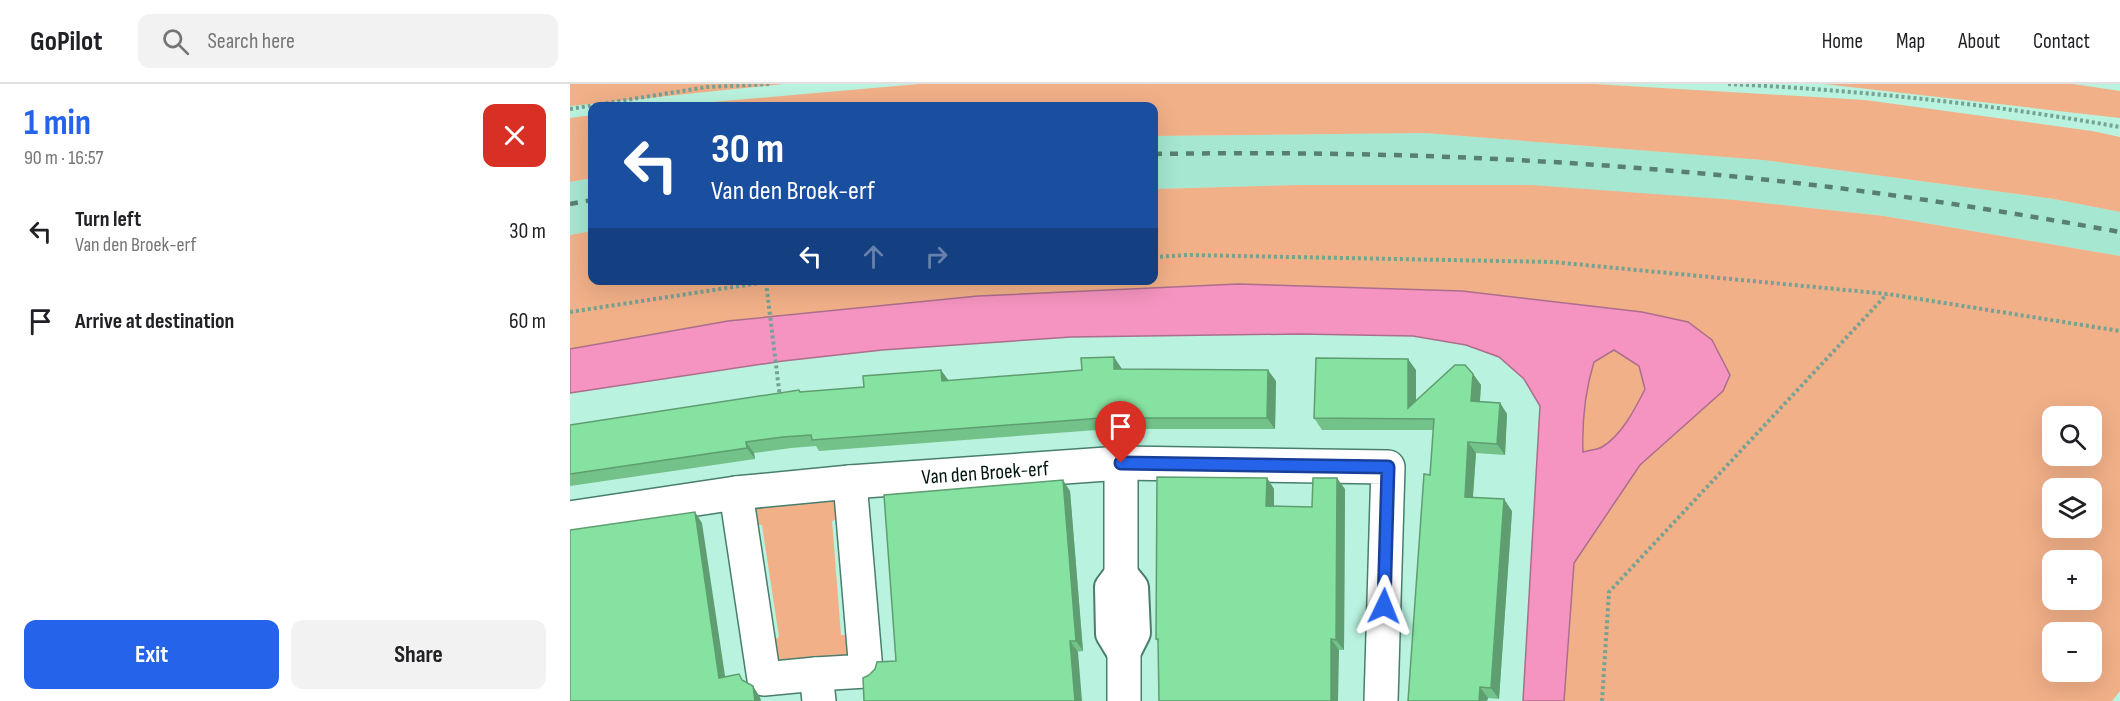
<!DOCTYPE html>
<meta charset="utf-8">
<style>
body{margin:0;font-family:"Sofia Sans Condensed",sans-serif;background:#f2f2f2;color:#202124;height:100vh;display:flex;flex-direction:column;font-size:22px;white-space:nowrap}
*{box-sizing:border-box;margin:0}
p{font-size:20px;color:#757577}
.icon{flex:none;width:33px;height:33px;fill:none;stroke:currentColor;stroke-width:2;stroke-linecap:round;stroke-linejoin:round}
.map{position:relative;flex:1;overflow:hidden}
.side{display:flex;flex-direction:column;background:#fff;width:570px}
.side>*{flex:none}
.hud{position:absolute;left:18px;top:18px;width:570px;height:183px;border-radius:12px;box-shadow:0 6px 24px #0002;background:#1a4fa0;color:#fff;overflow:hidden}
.controls{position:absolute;left:1472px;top:322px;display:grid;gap:12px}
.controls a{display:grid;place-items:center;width:60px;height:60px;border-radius:12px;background:#fff;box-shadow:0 6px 24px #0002;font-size:30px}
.pin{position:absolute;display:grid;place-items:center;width:51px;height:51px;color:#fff;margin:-62px -26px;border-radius:50% 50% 50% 0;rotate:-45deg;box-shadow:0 0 6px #0007}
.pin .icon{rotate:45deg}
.me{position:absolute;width:66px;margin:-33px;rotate:2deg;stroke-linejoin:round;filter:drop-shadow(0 0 4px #0008)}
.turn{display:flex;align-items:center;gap:21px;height:126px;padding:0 24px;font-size:27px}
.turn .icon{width:78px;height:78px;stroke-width:2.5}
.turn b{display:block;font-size:42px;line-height:51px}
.lanes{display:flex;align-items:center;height:57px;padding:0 24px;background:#0003;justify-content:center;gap:30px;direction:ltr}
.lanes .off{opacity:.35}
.round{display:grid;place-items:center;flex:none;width:63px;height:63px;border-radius:12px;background:#f2f2f2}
.overview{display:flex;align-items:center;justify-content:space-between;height:102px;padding:0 24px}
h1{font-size:36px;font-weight:700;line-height:45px;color:#2563eb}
.button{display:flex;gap:12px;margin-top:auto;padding:12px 24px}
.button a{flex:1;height:69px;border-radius:12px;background:#2563eb;color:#fff;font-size:24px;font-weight:700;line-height:69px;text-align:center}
.button a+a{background:#f2f2f2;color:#202124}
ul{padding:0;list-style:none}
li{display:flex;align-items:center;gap:18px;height:90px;padding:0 24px}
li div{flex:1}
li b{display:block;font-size:22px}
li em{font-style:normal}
header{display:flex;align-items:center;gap:36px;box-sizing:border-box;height:84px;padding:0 30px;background:#fff;border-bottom:2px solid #e0e0e0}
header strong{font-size:28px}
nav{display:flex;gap:33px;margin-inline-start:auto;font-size:21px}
.search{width:420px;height:54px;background:#f2f2f2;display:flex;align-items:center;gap:15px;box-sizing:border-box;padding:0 21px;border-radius:12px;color:#757577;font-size:22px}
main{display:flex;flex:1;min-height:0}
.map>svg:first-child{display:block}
.built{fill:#a6e7d1}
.green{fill:#f1b088;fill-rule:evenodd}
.water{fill:#f594c0;stroke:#ac6e8c;stroke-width:1.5;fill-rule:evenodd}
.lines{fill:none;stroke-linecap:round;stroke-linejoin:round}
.pedestrian-casing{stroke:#487e6d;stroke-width:32}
.minor-casing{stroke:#487e6d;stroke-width:36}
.path{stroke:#76a293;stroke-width:4;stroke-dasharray:3 3;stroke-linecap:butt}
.pedestrian{stroke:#fff;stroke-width:28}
.minor{stroke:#fff;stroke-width:33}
.rail{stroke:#597f73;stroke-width:4.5;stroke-dasharray:8 8;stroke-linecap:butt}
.wall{fill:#73c28a}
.shaded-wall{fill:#5e9e70}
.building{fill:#86e2a0;stroke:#5e9e70;stroke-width:1.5}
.route-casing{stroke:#184099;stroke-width:15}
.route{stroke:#2563eb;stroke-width:10}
.labels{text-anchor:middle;stroke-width:4.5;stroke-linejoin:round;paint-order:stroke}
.street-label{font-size:21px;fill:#021711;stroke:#fff}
</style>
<header>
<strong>GoPilot</strong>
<div class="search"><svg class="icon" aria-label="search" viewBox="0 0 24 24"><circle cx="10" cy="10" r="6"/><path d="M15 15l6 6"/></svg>Search here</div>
<nav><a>Home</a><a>Map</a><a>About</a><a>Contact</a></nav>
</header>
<main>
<section class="side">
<div class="overview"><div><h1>1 min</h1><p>90 m · 16:57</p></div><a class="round" style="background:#d93025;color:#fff"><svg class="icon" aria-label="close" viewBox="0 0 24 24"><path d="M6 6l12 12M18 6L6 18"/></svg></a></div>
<ul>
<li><svg class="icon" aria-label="left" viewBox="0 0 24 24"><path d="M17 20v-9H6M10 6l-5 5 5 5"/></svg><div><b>Turn left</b><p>Van den Broek-erf</p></div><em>30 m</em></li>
<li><svg class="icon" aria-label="arrive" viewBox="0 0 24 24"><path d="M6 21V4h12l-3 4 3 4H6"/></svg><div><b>Arrive at destination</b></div><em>60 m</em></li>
</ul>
<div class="button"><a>Exit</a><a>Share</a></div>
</section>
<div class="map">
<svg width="1550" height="617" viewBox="0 0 1550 617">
<rect width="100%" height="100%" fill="#b9f2de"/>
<path class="built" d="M855,49L1193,76L1484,115L1550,128V172L1314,132L1166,116L731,101L584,105V52Z
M22,94V147L0,151V98Z"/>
<path class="green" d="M0,0H214L0,22Z
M349,0H1024L1295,16L1522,47L1550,53V128L1484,115L1193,76L855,49L584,52V22H96Z
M1254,0H1503L1550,7V34Z
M22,31V94L0,98V34Z
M731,101H961L1166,116L1314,132L1550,172V607L1542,617H994L1004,479L1070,381L1153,307L1160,291L1142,256L1118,238L1072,228L892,207L668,200L408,212L158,237L0,265V151L22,147V196H584V105ZM1482,333H1521V372H1482ZM1482,405H1521V444H1482ZM1482,477H1521V516H1482ZM1482,549H1521V588H1482Z
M1044,266L1069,282L1075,304C1066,324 1051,352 1032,363C1027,366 1018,366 1013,368C1014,346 1013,296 1024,279C1028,274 1038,269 1044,266Z
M266,410L268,435L262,437L271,551H277L281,573L208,581L203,556L209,553L192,441H187L181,418Z"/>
<path class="water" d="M668,200L892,207L1072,228L1118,238L1142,256L1160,291L1153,307L1070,381L1004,479L994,617H953L970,322L954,295L929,273L896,261L843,252L730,250L501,253L312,266L213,277L0,309V265L158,237L408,212ZM1044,266L1069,282L1075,305C1065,325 1052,351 1032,363C1027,366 1019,366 1013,368C1012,338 1015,307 1024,278Z"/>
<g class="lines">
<defs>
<path id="pedestrian" d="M551,487L564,503L566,549L554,573L540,550L539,503Z"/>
<g id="minor">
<path d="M551,379V487"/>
<path d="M166,409L194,595L246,590"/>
<path id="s1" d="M0,434L166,409L280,398L551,379L818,383L811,617"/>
<path d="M554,573V617"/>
<path d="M249,617L246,590L296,587L280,398"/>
</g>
</defs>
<use href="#pedestrian" class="pedestrian-casing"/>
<use href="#minor" class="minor-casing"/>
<path class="path" d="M1158,0C1289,6 1420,20 1550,43
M0,25L137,3L201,0
M584,173L618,171L983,178L1318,210L1550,247
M196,198L210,314
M0,228L196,198L221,196
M1032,617L1039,508L1317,210"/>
<use href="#pedestrian" class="pedestrian"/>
<use href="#minor" class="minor"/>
<path class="rail" d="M584,70C761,67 938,72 1115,88C1261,100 1406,122 1550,148
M0,120L22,116"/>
</g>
<path class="wall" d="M552,285L706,297L705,345H540L249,367L246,362L221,364L184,369L185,375L0,402V341L379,297Z
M846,286V317L903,290L911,301L910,317L930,319L937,330L935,371L906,369L903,413L942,427L929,615L918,614L917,617H838L860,391L863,346H752L744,334Z
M697,394L704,405V423H742L775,405L774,566L588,558L586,555Z
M500,407L513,567L299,591L326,577Z"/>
<path class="shaded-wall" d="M544,273L552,285V296L544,285Z
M838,275L846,286V335L838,324Z
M371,286L379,297H372Z
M698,286L706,297L705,345L697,334Z
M903,290L911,301L909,328L901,317Z
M930,319L937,330L935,371L927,360Z
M176,358L184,369L185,375L177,364Z
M898,358L906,369L902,424L895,413Z
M697,394L704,405V433L696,422Z
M767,394L775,405L774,566L766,556Z
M493,396L500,407L513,567L506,557Z
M934,415L942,427L929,615L921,604Z
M125,428L132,439L157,605L149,594Z
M761,555L769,566L768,617H761Z
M500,557L508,568L512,617H505Z
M183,602L190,613L191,617H185Z
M910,603L918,614L917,617H909Z"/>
<path class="building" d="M544,273V285L698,286L697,334H532L242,356L241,351L213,353L176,358L177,364L0,390V341L229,306L230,308L294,303L293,292L371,286L372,297L512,286L511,274Z
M746,274L838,275V324L885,281H895L903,290L901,317L930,319L927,360L898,358L895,413L934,415L921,604L910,603L909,617H838L854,390L860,391L864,335L744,334Z
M587,393L697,394L696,422L742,423L743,394H767L766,556L761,555V617H589L588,555H586Z
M493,396L506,557H500L505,617H294L293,594L299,591L305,585L307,578L326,577L314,411Z
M125,428L149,594L169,590L172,596L183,602L185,617H0V446Z"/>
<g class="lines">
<defs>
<path id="route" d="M551,379L818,383L814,522"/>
</defs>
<use href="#route" class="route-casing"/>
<use href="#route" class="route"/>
</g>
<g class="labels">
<g class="street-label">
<text dy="7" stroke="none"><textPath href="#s1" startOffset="418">Van den Broek-erf</textPath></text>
</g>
</g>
</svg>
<div class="controls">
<a><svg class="icon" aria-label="search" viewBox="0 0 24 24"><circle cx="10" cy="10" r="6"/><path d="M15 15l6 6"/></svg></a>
<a><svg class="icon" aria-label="layers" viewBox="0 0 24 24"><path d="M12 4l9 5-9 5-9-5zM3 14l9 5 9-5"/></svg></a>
<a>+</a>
<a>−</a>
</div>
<div class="pin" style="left:551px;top:379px;background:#d93025"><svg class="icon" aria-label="arrive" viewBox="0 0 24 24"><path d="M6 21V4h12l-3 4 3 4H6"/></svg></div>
<svg class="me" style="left:814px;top:522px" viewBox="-20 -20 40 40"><path d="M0-17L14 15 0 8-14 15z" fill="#2563eb" stroke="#fff" stroke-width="4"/></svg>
<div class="hud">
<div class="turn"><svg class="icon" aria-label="left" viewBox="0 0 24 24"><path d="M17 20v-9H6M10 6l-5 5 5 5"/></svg><div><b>30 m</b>Van den Broek-erf</div></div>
<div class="lanes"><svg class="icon" aria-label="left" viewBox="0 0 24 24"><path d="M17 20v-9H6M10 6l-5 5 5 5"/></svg><svg class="icon off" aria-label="ahead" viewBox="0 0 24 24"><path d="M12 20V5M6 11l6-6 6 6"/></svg><svg class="icon off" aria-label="right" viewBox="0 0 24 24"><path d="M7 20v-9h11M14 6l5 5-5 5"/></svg></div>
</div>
</div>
</main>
